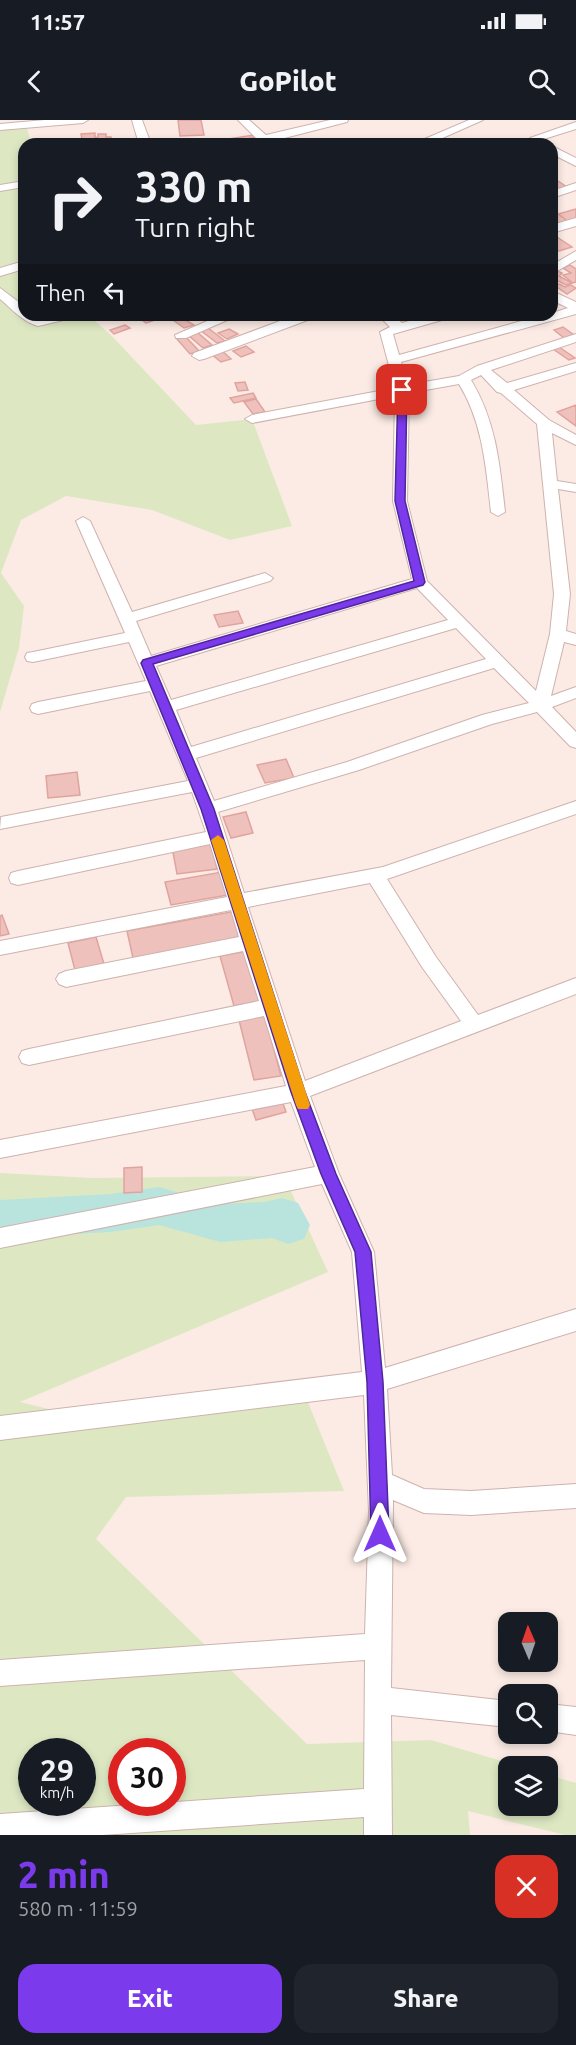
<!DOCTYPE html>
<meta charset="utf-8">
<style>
body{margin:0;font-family:Ubuntu,sans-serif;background:#20242c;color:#f1f3f6;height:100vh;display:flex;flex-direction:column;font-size:22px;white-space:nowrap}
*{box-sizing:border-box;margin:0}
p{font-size:20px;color:#9ea1a6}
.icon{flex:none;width:33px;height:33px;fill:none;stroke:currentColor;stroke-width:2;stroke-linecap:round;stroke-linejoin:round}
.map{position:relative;height:1715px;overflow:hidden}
.drawer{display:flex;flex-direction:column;background:#171b24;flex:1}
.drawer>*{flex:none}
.hud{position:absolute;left:18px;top:18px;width:540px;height:183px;border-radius:18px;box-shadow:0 3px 9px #0003;background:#171b24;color:#f1f3f6;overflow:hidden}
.needle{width:39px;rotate:358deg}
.tools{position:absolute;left:498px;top:1492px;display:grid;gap:12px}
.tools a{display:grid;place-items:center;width:60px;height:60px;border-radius:12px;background:#171b24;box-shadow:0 3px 9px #0003;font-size:30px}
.speed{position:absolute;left:18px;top:1618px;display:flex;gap:12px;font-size:30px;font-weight:700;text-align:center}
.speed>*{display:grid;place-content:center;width:78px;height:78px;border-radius:50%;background:#171b24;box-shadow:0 3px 9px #0003;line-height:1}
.speed small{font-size:15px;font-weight:400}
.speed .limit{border:9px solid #d22;background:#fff;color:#111}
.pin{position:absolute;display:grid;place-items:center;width:51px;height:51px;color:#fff;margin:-26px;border-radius:12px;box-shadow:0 3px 9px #0006}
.me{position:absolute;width:66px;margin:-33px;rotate:0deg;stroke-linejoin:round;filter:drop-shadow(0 0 4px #0008)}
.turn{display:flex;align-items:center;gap:21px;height:126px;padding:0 18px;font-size:27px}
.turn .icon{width:78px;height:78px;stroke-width:2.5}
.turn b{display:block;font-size:42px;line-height:51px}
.then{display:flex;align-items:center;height:57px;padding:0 18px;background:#0003;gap:12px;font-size:22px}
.round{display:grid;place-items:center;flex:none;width:63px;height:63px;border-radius:18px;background:#20242c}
.head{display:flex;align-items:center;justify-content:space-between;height:102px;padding:0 18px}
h1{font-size:36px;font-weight:800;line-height:45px;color:#7c3aed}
.cta{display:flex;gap:12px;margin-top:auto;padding:12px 18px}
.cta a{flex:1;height:69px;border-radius:18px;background:#7c3aed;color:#fff;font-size:24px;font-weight:800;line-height:69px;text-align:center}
.cta a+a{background:#20242c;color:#f1f3f6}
.status{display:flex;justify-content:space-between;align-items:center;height:42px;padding:0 30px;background:#171b24;direction:ltr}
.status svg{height:16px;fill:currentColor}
header{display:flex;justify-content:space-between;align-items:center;height:78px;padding:0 18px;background:#171b24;font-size:27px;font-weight:800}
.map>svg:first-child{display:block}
.green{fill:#dde8c3;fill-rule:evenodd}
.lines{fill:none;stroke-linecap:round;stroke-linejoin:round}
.river{fill:#b9e4dd;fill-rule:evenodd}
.building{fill:#efc1bc;stroke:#e1a39e;stroke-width:1.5}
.street-casing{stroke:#ceb2ae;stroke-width:2}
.street{fill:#fff;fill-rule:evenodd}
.route{fill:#7c3aed;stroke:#51269a;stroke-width:1.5}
.slow{fill:#f59e0b}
</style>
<div class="status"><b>11:57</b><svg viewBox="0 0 49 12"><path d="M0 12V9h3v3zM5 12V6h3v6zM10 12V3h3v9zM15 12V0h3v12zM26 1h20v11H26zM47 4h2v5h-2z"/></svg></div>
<header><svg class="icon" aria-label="back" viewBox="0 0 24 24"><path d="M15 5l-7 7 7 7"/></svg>GoPilot<svg class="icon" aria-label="search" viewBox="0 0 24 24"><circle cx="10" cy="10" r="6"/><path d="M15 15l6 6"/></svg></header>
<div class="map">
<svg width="576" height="1715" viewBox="0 0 576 1715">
<rect width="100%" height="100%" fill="#fbebe4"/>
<path class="green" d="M27,8L31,24H24V195H88L110,214L196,305L252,299L292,406L230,420L152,390L66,376L21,400L1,453L24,486L19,528L0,592V9Z
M0,1053L92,1058L284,1056L328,1152L20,1282L110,1304L301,1265L344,1371L126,1377L96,1419L307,1624L431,1620L522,1647H508V1686H548V1655L576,1663V1715H565L468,1691L470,1715H0ZM32,1632H82V1683H32ZM122,1632H172V1683H122Z"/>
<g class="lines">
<path class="river" d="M159,1067L220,1084L264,1082L282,1078L298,1083L310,1105L304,1119L288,1124L272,1118L220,1122L159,1105L110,1112L0,1118V1080L110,1074Z"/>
</g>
<path class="building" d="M178,0H201L204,15L180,16Z
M95,13V18L98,17V14H106V17H111L112,24H107V21L70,24V19H82L81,14Z
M254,15L257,17L225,23L222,20Z
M555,59L567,67L552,72V60Z
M576,89V100L569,102L558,94Z
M558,94L569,102L552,106V96Z
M557,117L572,127L559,131L552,128V119Z
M570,145L576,149V162L573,163L563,155L571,153L563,148Z
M557,151L562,153L559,156L572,163L566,165L552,158Z
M559,164L565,167L571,165L576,168L567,174L554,165Z
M152,195H171L146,203L142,200L154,197Z
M176,195L181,199H190L187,201L194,205L184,208L169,197Z
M125,205L130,208L114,214L110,210Z
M563,207L574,215L564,218L554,210Z
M208,208L225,221L217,223L200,210Z
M229,209L238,214L227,219L218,213Z
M197,212L212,225L203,228L188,215Z
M185,216L199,231L190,234L176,218Z
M246,226L254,232L241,237L233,231Z
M559,227L575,238L569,240L553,229Z
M221,230L231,239L221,242L211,234Z
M245,262L248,270L238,271L235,263Z
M253,273L256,278L234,283L230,278Z
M256,279L265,292L253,294L244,282Z
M576,285V306L557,292Z
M238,491L243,503L219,507L214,495Z
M286,639L294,658L265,663L257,645Z
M77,652L80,675L48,678L46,656Z
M246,692L253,713L231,718L223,697Z
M211,722L217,749L177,754L172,727Z
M222,752L228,775L171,785L165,762Z
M236,791L243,819L133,838L127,811Z
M2,795L9,814L0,816V796Z
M96,817L104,844L75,850L68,823Z
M247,831L261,881L234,886L220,836Z
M265,896L281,956L254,960L239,900Z
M281,978L286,992L256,1000L251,986Z
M142,1047V1072L124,1073V1048Z"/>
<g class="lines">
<defs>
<path id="street" d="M45,0H88L83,3L0,10V4Z
M132,0H142L151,24H139Z
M238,0H249L266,15L330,0H348L347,2L265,23L238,24L256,18Z
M469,0H483L429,24H413Z
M576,2V9L544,19L550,24H537L530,18Z
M552,26L576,38V46L552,34Z
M24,61V67L0,71V65Z
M576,63V70L552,78V71Z
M576,98V106L552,113V105Z
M576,131V140L552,154V145Z
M24,141V149L0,156V148Z
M0,168L24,186V195H35L40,198L73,195L72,198L38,206C23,202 12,189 0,179Z
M552,171L576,182V194L401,242L407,265L459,256L477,246L576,214V222L491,250L507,263L576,243V251L514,270L549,300L576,315V325L552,313L557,361L576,364V372L558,369L570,474L566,511L576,514V525L564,522L551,576L576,567V578L552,587L576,612V628L570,626L537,592L492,604L359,650L218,692L244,773L383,747L576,681V694L387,759L436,837L478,895L576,858V874L310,976L339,1054L374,1132L385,1248L576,1189V1211L387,1269L392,1355L424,1369L471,1371L576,1364V1388L471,1395L424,1393L393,1380L391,1568L508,1581V1607L391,1595L392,1715H364V1697L102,1715H0V1694L364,1669L365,1540L0,1566V1540L365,1514L369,1391L364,1275L0,1320V1296L362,1252L352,1132L322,1064L0,1128V1108L315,1047L291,982L0,1038V1020L286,966L264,896L29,945L22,943L19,937L22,931L29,929L259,881L243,831L66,867L59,864L56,859L59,854L66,851L239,817L231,790L0,835V821L227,777L210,724L18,765L11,763L9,758L11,753L18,751L206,712L192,672L0,709L1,697L188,661L150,571L38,594L32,592L30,588L32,584L38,582L146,561L129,522L33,542L27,541L25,537L27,533L33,532L125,513L76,401L83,397L90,401L132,492L265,453L273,458L270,461L136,501L151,536L412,459L393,381L395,276L252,303L245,299L252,295L395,268L380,212L390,207L378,195H392L402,203L430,195H450L449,198L393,214L399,235L543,195H552V193L568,188L552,180ZM481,255L497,272L501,273L537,304L554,474L550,514L536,571L427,461L407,381L409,273L459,264C483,303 486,348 491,392L498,396L505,392C500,345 496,301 471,260ZM417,468L448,500L171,580L156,546ZM456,508L486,539L191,627L176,590ZM494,548L529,583L482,595L347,642L214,681L196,638ZM370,763L422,847L461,901L305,961L248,787Z
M221,195H239L186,218H176L175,215Z
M296,195H314L313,198L204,239L199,240L192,236L194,233Z
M548,1584L576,1587V1615L548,1611Z"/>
</defs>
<use href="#street" class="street-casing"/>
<use href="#street" class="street"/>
</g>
<path class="route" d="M402,267L407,270L405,381L425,462L423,465L153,544L214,689L305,972L336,1054L371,1132L383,1262L389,1414L386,1420L380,1423L374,1420L371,1414L367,1262L355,1132L321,1054L291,972L201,689L141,543L143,540L414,461L395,381L398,270Z"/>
<path class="slow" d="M218,715L224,720L310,985L308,989H298L296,985L211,720Z"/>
</svg>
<div class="tools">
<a><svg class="needle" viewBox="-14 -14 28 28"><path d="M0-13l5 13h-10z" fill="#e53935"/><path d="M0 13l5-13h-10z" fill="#9ea1a6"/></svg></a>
<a><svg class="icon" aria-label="search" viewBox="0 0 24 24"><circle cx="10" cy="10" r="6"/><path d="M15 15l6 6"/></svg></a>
<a><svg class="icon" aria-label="layers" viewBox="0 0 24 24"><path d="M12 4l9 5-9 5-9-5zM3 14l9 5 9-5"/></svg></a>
</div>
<div class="speed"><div>29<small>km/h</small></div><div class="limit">30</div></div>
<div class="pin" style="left:402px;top:270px;background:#d93025"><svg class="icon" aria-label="arrive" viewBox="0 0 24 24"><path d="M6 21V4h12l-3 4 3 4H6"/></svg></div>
<svg class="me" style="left:380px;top:1414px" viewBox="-20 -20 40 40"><path d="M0-17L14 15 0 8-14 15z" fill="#7c3aed" stroke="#fff" stroke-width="4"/></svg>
<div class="hud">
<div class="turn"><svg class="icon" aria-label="right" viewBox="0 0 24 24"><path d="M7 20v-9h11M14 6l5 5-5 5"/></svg><div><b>330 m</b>Turn right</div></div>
<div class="then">Then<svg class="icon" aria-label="left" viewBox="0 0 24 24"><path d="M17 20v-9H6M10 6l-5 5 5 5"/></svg></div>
</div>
</div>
<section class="drawer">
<div class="head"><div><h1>2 min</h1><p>580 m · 11:59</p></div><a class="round" style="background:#d93025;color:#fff"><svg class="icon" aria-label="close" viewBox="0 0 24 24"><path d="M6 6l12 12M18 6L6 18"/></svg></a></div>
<div class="cta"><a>Exit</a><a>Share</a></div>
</section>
